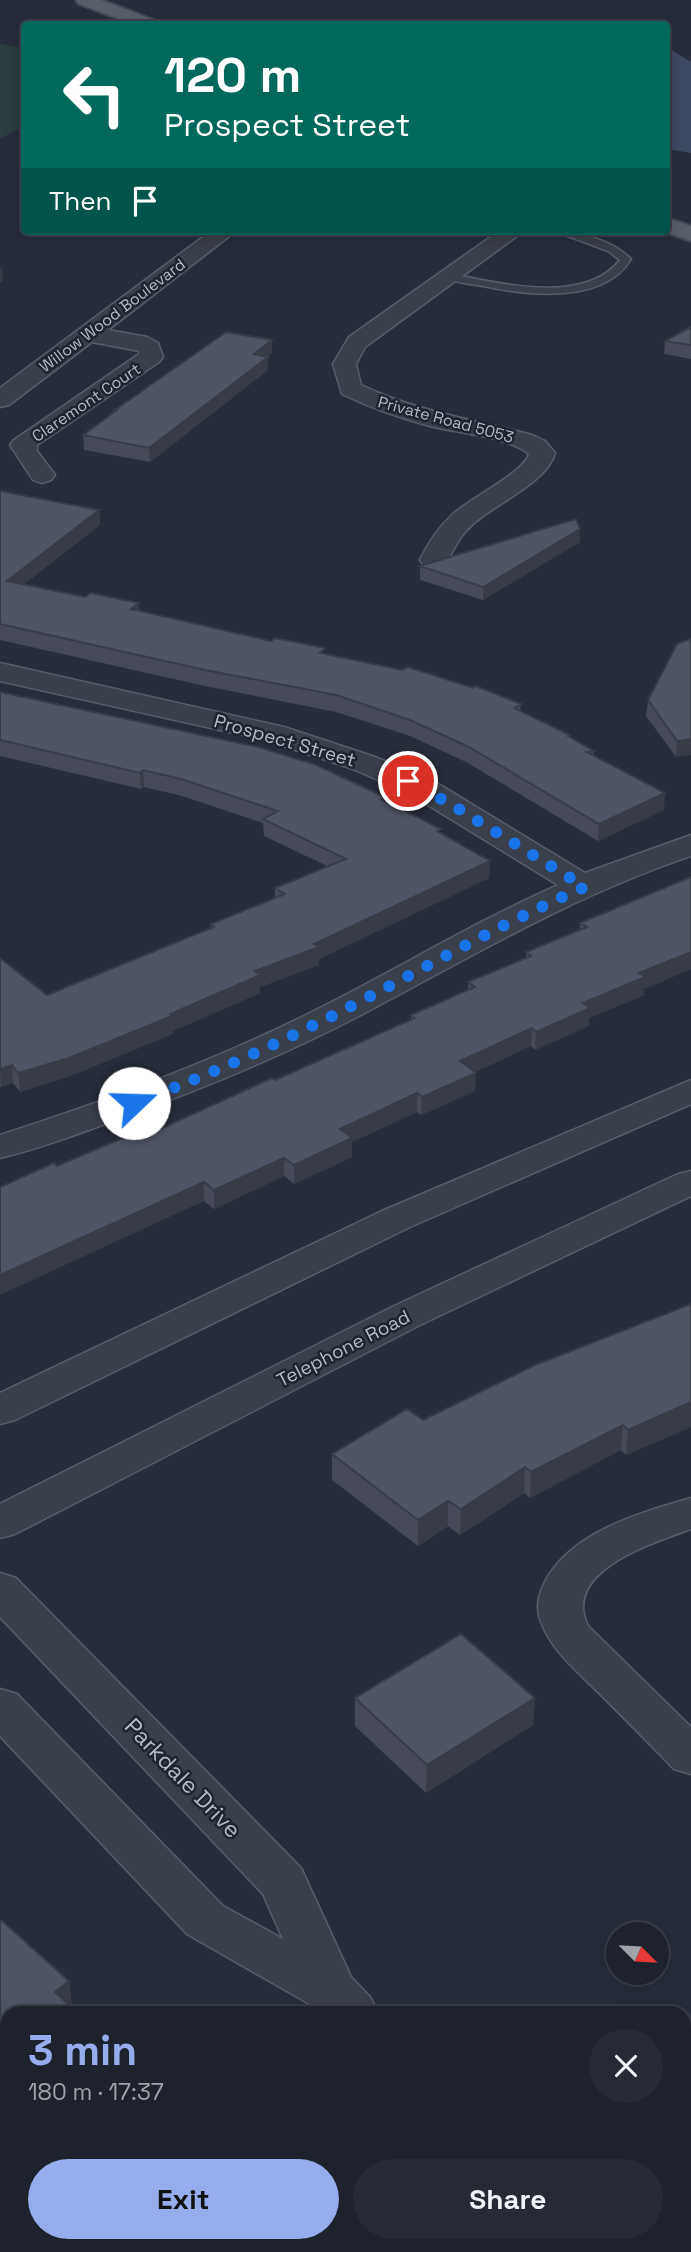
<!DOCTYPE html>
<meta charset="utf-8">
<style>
body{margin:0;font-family:"Space Grotesk",sans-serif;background:#252a34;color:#f1f3f6;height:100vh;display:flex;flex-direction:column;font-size:26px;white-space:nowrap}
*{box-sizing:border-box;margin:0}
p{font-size:23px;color:#a0a4a9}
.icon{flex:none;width:38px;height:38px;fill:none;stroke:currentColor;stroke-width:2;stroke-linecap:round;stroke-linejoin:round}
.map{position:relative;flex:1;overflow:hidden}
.sheet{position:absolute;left:0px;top:2006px;width:691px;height:247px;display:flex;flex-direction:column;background:#1d222c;border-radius:21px 21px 0 0;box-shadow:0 4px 18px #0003,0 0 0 2px #3b3f48}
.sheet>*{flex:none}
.guide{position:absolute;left:21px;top:21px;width:649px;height:214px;border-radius:7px;box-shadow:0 4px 18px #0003,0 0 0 2px #3b3f48;background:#00695c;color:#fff;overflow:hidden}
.needle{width:46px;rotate:114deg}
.controls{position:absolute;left:606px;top:1922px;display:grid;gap:14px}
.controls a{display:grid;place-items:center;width:63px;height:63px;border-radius:50%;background:#1d222c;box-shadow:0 4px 18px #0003,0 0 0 2px #3b3f48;font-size:35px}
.pin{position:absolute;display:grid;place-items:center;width:60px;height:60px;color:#fff;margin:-30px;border:4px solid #fff;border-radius:50%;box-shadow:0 2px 7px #0007}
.me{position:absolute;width:77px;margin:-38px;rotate:69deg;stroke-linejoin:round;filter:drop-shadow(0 0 5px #0008)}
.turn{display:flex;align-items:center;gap:24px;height:147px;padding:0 28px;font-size:32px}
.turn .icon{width:91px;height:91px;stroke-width:2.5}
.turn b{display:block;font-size:49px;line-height:60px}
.then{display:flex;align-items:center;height:66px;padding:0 28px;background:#0003;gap:14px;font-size:26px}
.round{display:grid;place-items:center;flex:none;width:74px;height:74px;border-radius:37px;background:#252a34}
.summary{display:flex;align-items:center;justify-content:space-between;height:119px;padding:0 28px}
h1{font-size:42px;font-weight:800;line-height:52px;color:#96acec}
.button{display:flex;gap:14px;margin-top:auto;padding:14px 28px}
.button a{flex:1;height:80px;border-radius:42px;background:#96acec;color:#111;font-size:28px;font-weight:800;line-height:80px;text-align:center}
.button a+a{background:#252a34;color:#f1f3f6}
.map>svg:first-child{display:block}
.green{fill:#2d3d40}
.water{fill:#3e4962}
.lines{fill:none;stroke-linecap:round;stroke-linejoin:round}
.service-casing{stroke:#585d6a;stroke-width:3}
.minor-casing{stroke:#585d6a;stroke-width:3}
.primary-casing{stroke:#434855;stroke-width:4}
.service{fill:#3a3f4c;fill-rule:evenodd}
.minor{fill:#3a3f4c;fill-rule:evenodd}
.primary{fill:#595e6b;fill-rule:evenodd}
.wall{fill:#454958}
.shaded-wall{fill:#383c47}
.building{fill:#505566;stroke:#383c47;stroke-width:2}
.route{stroke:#1a73e8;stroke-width:12;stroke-dasharray:0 21.6}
.labels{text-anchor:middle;stroke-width:5;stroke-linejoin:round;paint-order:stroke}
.far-street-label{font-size:16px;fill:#b6bac7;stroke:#1f2431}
.street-label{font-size:19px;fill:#b6bac7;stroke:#1f2431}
.near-street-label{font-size:23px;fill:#b6bac7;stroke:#1f2431}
</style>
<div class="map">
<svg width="691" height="2252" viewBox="0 0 691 2252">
<rect width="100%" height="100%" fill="#272d3b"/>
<path class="green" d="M0,44L24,48V126L0,139Z"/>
<path class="water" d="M667,47L691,62V153L667,149Z"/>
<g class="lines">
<defs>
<path id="service" d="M554,231C579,231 613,241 631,259C603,305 527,295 483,286C471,284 455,283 446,277L451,274C499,283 584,306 620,260L608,251Z"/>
<path id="minor" d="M211,231H236L108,330L147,337L158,343L163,357L159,362L37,445V451L55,475L51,480L42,483L33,480L10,445L14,440L139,354V351L92,342L9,405L0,407V388Z
M499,231H524L365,347L356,364L361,385C416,411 474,420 532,435L545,441L555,453C547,483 494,504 472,525C458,537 454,551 444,566L434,568L424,566L420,560C428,543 438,528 452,515C468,499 524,473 529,454C509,437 457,433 430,426C399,418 371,408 342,394L333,364L349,337Z
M0,663L284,727L375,757L432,780L585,873L691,835V856C570,897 471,957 359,1016C282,1056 202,1089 121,1118C81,1133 41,1148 0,1158V1135C106,1101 212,1062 312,1012C395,971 474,922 558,885L410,794L353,769L265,740L0,681Z
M691,1080V1104L410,1227L15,1420L0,1424V1393L382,1211Z
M691,1171V1196L420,1325L15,1534L0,1538V1504L392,1307L678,1174Z
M691,1498V1529C653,1543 561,1571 588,1626L691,1727V1774L674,1769C649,1743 624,1718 598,1692C577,1671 552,1651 541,1622C536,1610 538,1597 543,1586C567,1533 639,1513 691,1498Z
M0,1573L16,1578L301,1868L351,1977L370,1997L378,2012H319L313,2006L187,1934L0,1736V1689L17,1694L223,1906L283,1939L263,1894L0,1617Z
M691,2162V2212L684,2214V2164Z
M553,2245H618L615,2252H550Z"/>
<path id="primary" d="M76,0H101L154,20L156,24H132L79,4Z
M667,218L691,226V241L663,231H667Z"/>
</defs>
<use href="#service" class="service-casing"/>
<use href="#minor" class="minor-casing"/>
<use href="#primary" class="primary-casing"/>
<use href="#service" class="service"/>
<use href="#minor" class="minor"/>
<use href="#primary" class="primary"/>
</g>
<path class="wall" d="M691,327V359L664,354L665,341Z
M272,340V353L268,357V370L150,462L84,450L83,435L115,412V410Z
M0,491L99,510L100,525L24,584L85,597L139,603V611L325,654L521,704L520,711L570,735V738L594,751L593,756L664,810L598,841L468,763L410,736L336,712L205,686L0,640Z
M580,529V542L483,600L420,580V566Z
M691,639L676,757L646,716L648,700Z
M0,692L385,797V801L490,861L489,878L319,959V965L260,987V993L173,1031V1034L70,1076L20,1092L13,1083L1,1087L0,1086V958L47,995L211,928V924L275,898V888L327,866L264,836L263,823L182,796L144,787L141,789L0,756Z
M691,876V969L644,989V995L589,1018V1026L535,1050L531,1046L475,1072V1091L421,1115L417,1112L352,1142V1157L294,1184L284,1176L214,1209L204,1201L57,1166L136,1140L411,1020V1015L468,990V982L526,958V952L580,930V923Z
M691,1304V1427L626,1455L621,1450L530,1498L524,1493L460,1535L448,1526L418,1546L332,1480V1454L423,1420Z
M355,1698H535L533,1725L426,1793L355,1726Z
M0,1922L69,1981L72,2007L7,2012V2192L0,2185Z
M57,2245H299L300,2252H64Z"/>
<path class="shaded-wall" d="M2,267L3,280L0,283V269Z
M272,340V353L268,357V370L150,462L149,448Z
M99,510L100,525L9,596L7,581Z
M580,529V542L483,600V587Z
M139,603V618L131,609Z
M691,739V755L676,757L677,741Z
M143,770L144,787L141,789L140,773Z
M665,793L664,810L598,841L599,824Z
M490,861L489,878L319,959V965L260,987V993L173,1031V1034L70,1076L20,1092L18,1073L170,1014L255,971Z
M691,952V969L644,989V995L589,1018V1026L535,1050L536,1032L583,1003L639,973Z
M532,1028L531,1046L459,1079L460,1061Z
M12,1065L13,1083L1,1087L0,1069Z
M476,1073L475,1091L421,1115L422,1097Z
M417,1093V1112L352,1142V1157L294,1184V1165L340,1129Z
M284,1158V1176L214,1209V1190Z
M204,1182V1201L0,1295V1275Z
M691,1402V1427L626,1455L628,1430Z
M623,1425L621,1450L530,1498L531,1472Z
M525,1467L524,1493L460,1535L461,1509Z
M448,1501V1526L418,1546V1520Z
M535,1698L533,1725L426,1793L427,1765Z
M69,1981L72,2009L55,1992Z
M291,2245H299L300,2252H284Z"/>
<path class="building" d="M691,327V345L665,341Z
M226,332L272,340L254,354L268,357L149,448L83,435L117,410H115Z
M0,491L99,510L7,581L85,597L91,593L139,603L131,609L271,641L275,638L325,648L320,653L402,670L408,667L473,688L476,686L521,704L514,708L570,735L568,736L594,751L587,752L665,793L599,824L469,747L410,720L336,695L205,670L0,624Z
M576,519L580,529L483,587L420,566Z
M691,639V739L677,741L648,700L677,644Z
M0,692L262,748L316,765L385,797L381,799L441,829L437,831L490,861L314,944L319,947L255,971L260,975L170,1014L172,1016L69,1058L18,1073L12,1065L0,1069V958L47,995L214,927L211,924L285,894L275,888L346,859L263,819L278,811L181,779L143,770L140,773L0,740Z
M691,877V952L639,973L645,977L583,1003L590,1008L536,1032L532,1028L460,1061L476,1073L422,1097L417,1093L340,1129L352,1138L294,1165L284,1158L214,1190L204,1182L0,1275V1187L54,1163L57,1166L130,1135L136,1140L272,1078L275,1080L415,1018L411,1015L475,987L468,982L531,956L526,952L587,927L580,923Z
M691,1304V1402L628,1430L623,1425L531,1472L525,1467L461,1509L448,1501L418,1520L332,1454L407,1409L423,1420L533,1366Z
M461,1634L535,1698L427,1765L355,1698Z
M2,1921L69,1981L55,1992L77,2012H7V2168L0,2160V1922Z
M81,2245H291L284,2252H88Z"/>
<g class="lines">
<path class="route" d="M134,1103C199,1079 262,1051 324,1020C412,976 495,926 585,887L447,802L408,781"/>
</g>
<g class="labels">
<g class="far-street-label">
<text transform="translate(112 315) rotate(-37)" y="6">Willow Wood Boulevard</text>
<text transform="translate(86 402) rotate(-34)" y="6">Claremont Court</text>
<text transform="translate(446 419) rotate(15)" y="6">Private Road 5053</text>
</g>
<g class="street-label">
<text transform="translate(285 740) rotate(16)" y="7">Prospect Street</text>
<text transform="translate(343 1348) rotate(-27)" y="7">Telephone Road</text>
</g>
<g class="near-street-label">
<text transform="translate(183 1778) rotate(46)" y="8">Parkdale Drive</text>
</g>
</g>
</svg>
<div class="controls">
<a><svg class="needle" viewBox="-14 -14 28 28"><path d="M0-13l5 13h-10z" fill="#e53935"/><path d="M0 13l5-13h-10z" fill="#a0a4a9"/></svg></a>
</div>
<div class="pin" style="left:408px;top:781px;background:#d93025"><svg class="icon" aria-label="arrive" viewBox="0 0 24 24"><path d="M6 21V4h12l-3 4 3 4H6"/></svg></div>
<svg class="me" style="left:134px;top:1103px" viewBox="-20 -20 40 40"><circle r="19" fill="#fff"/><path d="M0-13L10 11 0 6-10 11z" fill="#1a73e8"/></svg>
<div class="guide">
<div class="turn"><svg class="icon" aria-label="left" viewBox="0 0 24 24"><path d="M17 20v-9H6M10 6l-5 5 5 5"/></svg><div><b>120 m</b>Prospect Street</div></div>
<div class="then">Then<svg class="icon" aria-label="arrive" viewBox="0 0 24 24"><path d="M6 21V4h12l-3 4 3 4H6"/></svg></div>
</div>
<section class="sheet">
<div class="summary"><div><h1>3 min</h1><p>180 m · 17:37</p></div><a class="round"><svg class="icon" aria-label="close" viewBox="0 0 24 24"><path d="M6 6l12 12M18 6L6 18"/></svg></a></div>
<div class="button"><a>Exit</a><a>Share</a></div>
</section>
</div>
